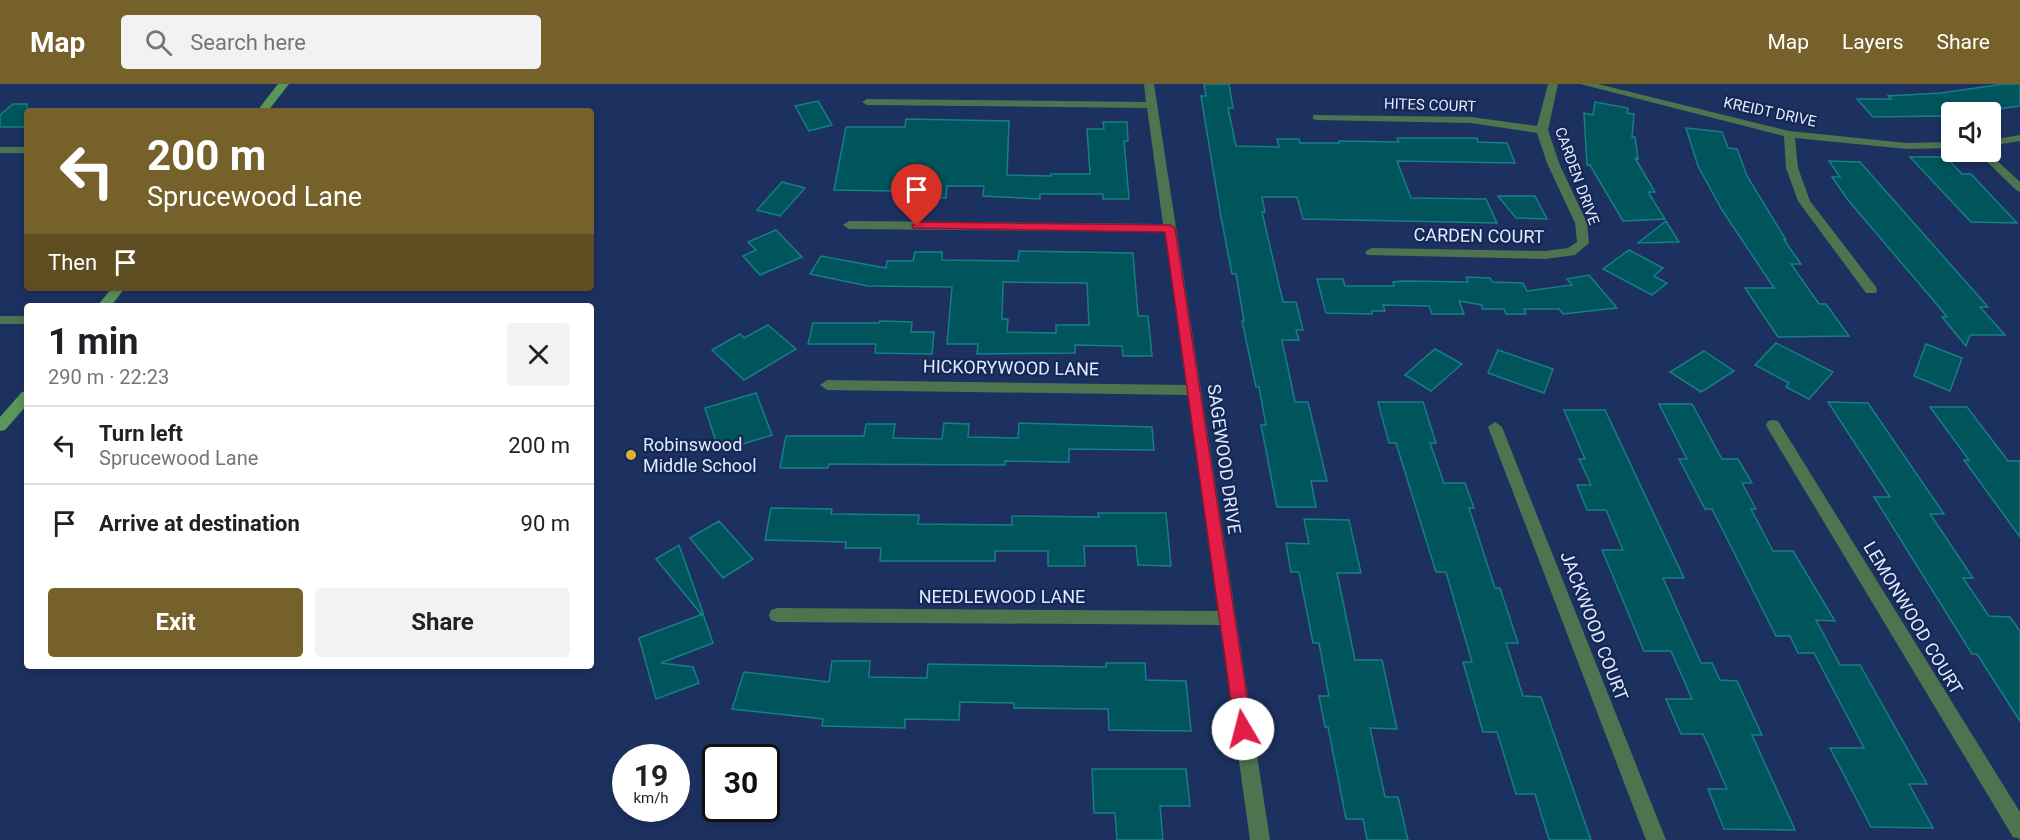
<!DOCTYPE html>
<meta charset="utf-8">
<style>
body{margin:0;font-family:Roboto,sans-serif;background:#f2f2f2;color:#202124;height:100vh;display:flex;flex-direction:column;font-size:22px;white-space:nowrap}
*{box-sizing:border-box;margin:0}
p{font-size:20px;color:#757577}
.icon{flex:none;width:33px;height:33px;fill:none;stroke:currentColor;stroke-width:2;stroke-linecap:round;stroke-linejoin:round}
.map{position:relative;flex:1;overflow:hidden}
.drawer{position:absolute;left:24px;top:219px;width:570px;height:366px;display:flex;flex-direction:column;background:#fff;border-radius:6px;box-shadow:0 3px 9px #0003}
.drawer>*{flex:none}
.guide{position:absolute;left:24px;top:24px;width:570px;height:183px;border-radius:6px;box-shadow:0 3px 9px #0003;background:#77612b;color:#fff;overflow:hidden}
.tools{position:absolute;left:1941px;top:18px;display:grid;gap:12px}
.tools a{display:grid;place-items:center;width:60px;height:60px;border-radius:6px;background:#fff;box-shadow:0 3px 9px #0003;font-size:30px}
.speed{position:absolute;left:612px;top:660px;display:flex;gap:12px;font-size:30px;font-weight:700;text-align:center}
.speed>*{display:grid;place-content:center;width:78px;height:78px;border-radius:50%;background:#fff;box-shadow:0 3px 9px #0003;line-height:1}
.speed small{font-size:15px;font-weight:400}
.speed .limit{border:3px solid #111;border-radius:9px;background:#fff;color:#111}
.pin{position:absolute;display:grid;place-items:center;width:51px;height:51px;color:#fff;margin:-62px -26px;border-radius:50% 50% 50% 0;rotate:-45deg;box-shadow:0 0 6px #0007}
.pin .icon{rotate:45deg}
.me{position:absolute;width:66px;margin:-33px;rotate:352deg;stroke-linejoin:round;filter:drop-shadow(0 0 4px #0008)}
.turn{display:flex;align-items:center;gap:21px;height:126px;padding:0 24px;font-size:27px}
.turn .icon{width:78px;height:78px;stroke-width:2.5}
.turn b{display:block;font-size:42px;line-height:51px}
.then{display:flex;align-items:center;height:57px;padding:0 24px;background:#0003;gap:12px;font-size:22px}
.round{display:grid;place-items:center;flex:none;width:63px;height:63px;border-radius:6px;background:#f2f2f2}
.overview{display:flex;align-items:center;justify-content:space-between;height:102px;padding:0 24px}
h1{font-size:36px;font-weight:700;line-height:45px}
.cta{display:flex;gap:12px;margin-top:auto;padding:12px 24px}
.cta a{flex:1;height:69px;border-radius:6px;background:#77612b;color:#fff;font-size:24px;font-weight:700;line-height:69px;text-align:center}
.cta a+a{background:#f2f2f2;color:#202124}
ul{padding:0;list-style:none}
li{display:flex;align-items:center;gap:18px;height:78px;padding:0 24px;border-top:2px solid #e0e0e0}
li div{flex:1}
li b{display:block;font-size:22px}
li em{font-style:normal}
header{display:flex;align-items:center;gap:36px;box-sizing:border-box;height:84px;padding:0 30px;background:#77612b;color:#fff}
header strong{font-size:28px}
nav{display:flex;gap:33px;margin-inline-start:auto;font-size:21px}
.search{width:420px;height:54px;background:#f2f2f2;display:flex;align-items:center;gap:15px;box-sizing:border-box;padding:0 21px;border-radius:6px;color:#757577;font-size:22px}
.map>svg:first-child{display:block}
.building{fill:#00545b;stroke:#177e88;stroke-width:1.5;fill-rule:evenodd}
.lines{fill:none;stroke-linecap:round;stroke-linejoin:round}
.street{fill:#4d744e;fill-rule:evenodd}
.secondary{fill:#58965a;fill-rule:evenodd}
.route{fill:#e11d48;stroke:#92132f;stroke-width:1.5}
.poi-dot{fill:#e2af34;stroke:#142755;stroke-width:2}
.labels{text-anchor:middle;stroke-width:4.5;stroke-linejoin:round;paint-order:stroke}
.far-street-label{font-size:15px;fill:#e1eafc;stroke:#142755}
.street-label{font-size:18px;fill:#e1eafc;stroke:#142755}
.poi-label{font-size:18px;fill:#e1eafc;stroke:#142755;text-anchor:start}
</style>
<header>
<strong>Map</strong>
<div class="search"><svg class="icon" aria-label="search" viewBox="0 0 24 24"><circle cx="10" cy="10" r="6"/><path d="M15 15l6 6"/></svg>Search here</div>
<nav><a>Map</a><a>Layers</a><a>Share</a></nav>
</header>
<div class="map">
<svg width="2020" height="756" viewBox="0 0 2020 756">
<rect width="100%" height="100%" fill="#1d3161"/>
<path class="building" d="M1204,0H1229L1233,24H1228L1236,62L1279,63L1277,55H1299L1300,59H1339V57L1399,58L1397,54H1477L1478,58L1507,59L1515,79L1397,77L1411,114L1486,115L1497,139L1303,135L1297,113H1262L1265,128H1262L1283,218H1296L1303,246H1296L1299,256H1282L1295,318H1308L1327,397H1311L1316,423H1277L1261,341H1266L1259,303H1256L1242,237H1244L1236,190H1232L1221,133L1201,12H1206Z
M2004,0H2020V22L1975,28H1952V42L1940,32L1873,33L1857,15H1891L1888,12L1941,9Z
M818,17L832,41L809,47L795,22Z
M1595,18L1628,24L1627,29L1634,30L1632,53H1635L1638,75L1635,74L1655,108H1648L1665,135L1623,137L1590,81H1587L1584,29L1593,31Z
M13,20H27V43H0V31Z
M906,35L1009,37L1007,91L1051,92V90H1090L1087,45H1104L1103,38H1127L1128,57H1124L1129,115H1103V110H1040V115L983,112L984,102H947L946,114L893,113L894,107L834,106L846,43H905Z
M1686,44L1722,48L1728,64L1737,65L1747,92L1786,156H1784L1801,180H1791L1819,220H1826L1849,252L1778,253L1745,204H1774L1722,126L1698,82Z
M1910,73H1946L1962,90H1971L2017,139L1971,138Z
M1829,77L1860,78L1988,223H1980L2005,251H1970L1966,262L1942,233H1947L1939,223L1848,116L1832,93H1840Z
M782,98L805,104L780,132L757,126Z
M1498,112H1535L1547,135L1516,134Z
M1666,137L1679,158L1638,159Z
M776,146L802,173L760,191L743,172L756,166L748,158Z
M1629,166L1663,184L1654,192L1667,199L1652,211L1603,185Z
M1019,167L1133,169L1138,232H1148L1152,272H1123L1122,262L1075,261V269L977,270L978,260H947L952,203L868,202L810,190L821,172L886,184L887,177H913L915,168H942V176L1018,177ZM1003,198L1087,199L1089,241H1056V249L1007,248L1008,235H1002Z
M1589,191L1617,224L1563,230L1559,225H1524L1526,230H1506L1504,225H1482V221L1459,217L1464,230H1432L1429,222L1383,221L1385,227H1372V230L1326,229L1317,195H1343L1345,202H1394L1393,198L1405,197L1468,198L1466,193L1490,194L1492,198L1523,199L1527,207L1572,201L1567,195Z
M880,237L912,238L911,248H934L932,270L875,269L876,260H808L813,239H879Z
M768,241L796,265L744,296L712,266L740,250L744,254Z
M1776,259L1833,288L1809,315L1786,303L1789,299L1755,281Z
M1926,260L1962,274L1950,307L1914,292Z
M1435,265L1462,280L1431,307L1405,291Z
M1498,266L1553,285L1544,309L1488,289Z
M1704,267L1734,287L1701,308L1670,288Z
M756,309L772,351L719,367L705,324Z
M1378,318H1423L1436,359H1430L1444,399H1465L1474,424H1469L1495,504H1500L1518,559H1506L1523,612L1541,613L1591,756H1549L1535,710H1516L1497,648H1483L1463,578H1472L1446,488H1436L1396,359H1389Z
M1828,318L1868,319L1944,430H1930L1973,494H1963L1989,532L2010,533L2020,547V637L1977,570H1972L1874,413H1890Z
M1659,320H1692L1722,375H1738L1752,399H1742L1756,425H1751L1773,467H1793L1835,537L1816,536L1840,581H1860L1927,700H1909L1933,744L1871,743L1830,664H1864L1814,569H1798L1790,552H1776L1712,425H1705L1679,375H1687Z
M1930,323H1967L2008,377H2020V453L1964,376H1969Z
M1564,326H1605L1684,494H1663L1701,579H1712L1720,596L1737,597L1762,651H1752L1795,746L1724,745L1708,705H1727L1703,650H1681L1666,615H1692L1671,567H1644L1602,466H1623L1606,426H1587L1577,401H1591L1579,375H1585Z
M944,339L969,340L968,353L1018,354L1019,339L1152,343L1154,366L1069,365V378L1005,377V381L829,380L828,384H780L786,352H864L866,340H895L893,354L942,355Z
M771,424L832,425L831,430L919,431L918,440L1012,441V432L1099,433L1098,429H1166L1171,482L1138,481L1136,462H1084L1085,482H1048V467H995V477H880L881,464H845L846,458L765,456Z
M1304,435L1349,436L1361,489H1337L1355,576H1382L1397,645L1370,644L1385,713H1398L1408,756H1367L1363,735H1346L1328,643H1325L1319,612H1329L1319,559H1313L1299,488H1291L1286,459L1309,460Z
M719,437L753,475L723,494L690,454Z
M679,461L703,529L701,530L656,475Z
M703,530L713,559L661,579L693,583L699,599L656,615L639,554Z
M832,577H870L869,593L927,594L928,580L1106,583V579H1145L1146,596L1186,597L1191,647L1109,646L1108,625L1014,624V619L960,618L959,636L905,635V644L822,642L823,635L732,625L744,588L829,598Z
M1092,685H1186L1190,722H1160L1163,756H1117L1115,729H1094Z"/>
<g class="lines">
<path class="street" d="M1144,0H1154L1270,756H1250L1220,541L777,538L771,536L769,531L771,526L777,524L1218,527L1188,311L827,306L820,301L827,296L1186,301L1165,148L849,145L843,141L849,137L1163,140L1147,24L867,21L862,18L867,15L1146,18Z
M1548,0H1558L1548,46L1559,79L1587,139L1589,159L1575,171L1545,175L1367,171L1365,168L1371,164L1545,167L1568,164L1577,158L1575,139L1547,79L1537,49L1471,39L1317,36L1313,35V31L1471,33L1537,42Z
M1580,0H1598L1789,47L1907,59L1952,58V64L1907,65L1795,54L1798,84L1810,117L1876,203L1877,206L1876,209H1866L1798,117L1786,84L1784,52Z
M2020,51V57L1990,62V56Z
M0,63H27V69H0Z
M1977,68H1988L2020,98V108L2016,106Z
M0,232H27V240H0Z
M1773,336L1778,337L2020,728V755L2013,753L1768,345L1766,341L1768,337Z
M1495,338L1502,343L1666,756H1646L1488,343Z"/>
<path class="secondary" d="M278,0H289L268,27H257Z
M112,204H125L111,222H97Z
M27,307V321L5,346L0,347V333L22,308Z"/>
</g>
<path class="route" d="M917,138L1170,141L1175,144L1252,645L1249,650L1243,653L1238,650L1235,645L1165,148L913,144L912,142Z"/>
<circle class="poi-dot" cx="631" cy="371" r="6"/>
<g class="labels">
<g class="far-street-label">
<text transform="translate(1430 21) rotate(2)" y="5">HITES COURT</text>
<text transform="translate(1770 28) rotate(12)" y="5">KREIDT DRIVE</text>
<text transform="translate(1577 92) rotate(70)" y="5">CARDEN DRIVE</text>
</g>
<g class="street-label">
<text transform="translate(1479 152) rotate(1)" y="6">CARDEN COURT</text>
<text transform="translate(1011 284) rotate(1)" y="6">HICKORYWOOD LANE</text>
<text transform="translate(1224 375) rotate(82)" y="6">SAGEWOOD DRIVE</text>
<text x="1002" y="519">NEEDLEWOOD LANE</text>
<text transform="translate(1913 534) rotate(59)" y="6">LEMONWOOD COURT</text>
<text transform="translate(1594 542) rotate(69)" y="6">JACKWOOD COURT</text>
</g>
<g class="poi-label">
<text x="643" y="367">Robinswood<tspan x="643" dy="21">Middle School</tspan></text>
</g>
</g>
</svg>
<div class="tools">
<a><svg class="icon" aria-label="sound" viewBox="0 0 24 24"><path d="M4 9h4l5-4v14l-5-4H4zM17 9q2 3 0 6"/></svg></a>
</div>
<div class="speed"><div>19<small>km/h</small></div><div class="limit">30</div></div>
<div class="pin" style="left:917px;top:142px;background:#d93025"><svg class="icon" aria-label="arrive" viewBox="0 0 24 24"><path d="M6 21V4h12l-3 4 3 4H6"/></svg></div>
<svg class="me" style="left:1243px;top:645px" viewBox="-20 -20 40 40"><circle r="19" fill="#fff"/><path d="M0-13L10 11 0 6-10 11z" fill="#e11d48"/></svg>
<div class="guide">
<div class="turn"><svg class="icon" aria-label="left" viewBox="0 0 24 24"><path d="M17 20v-9H6M10 6l-5 5 5 5"/></svg><div><b>200 m</b>Sprucewood Lane</div></div>
<div class="then">Then<svg class="icon" aria-label="arrive" viewBox="0 0 24 24"><path d="M6 21V4h12l-3 4 3 4H6"/></svg></div>
</div>
<section class="drawer">
<div class="overview"><div><h1>1 min</h1><p>290 m · 22:23</p></div><a class="round"><svg class="icon" aria-label="close" viewBox="0 0 24 24"><path d="M6 6l12 12M18 6L6 18"/></svg></a></div>
<ul>
<li><svg class="icon" aria-label="left" viewBox="0 0 24 24"><path d="M17 20v-9H6M10 6l-5 5 5 5"/></svg><div><b>Turn left</b><p>Sprucewood Lane</p></div><em>200 m</em></li>
<li><svg class="icon" aria-label="arrive" viewBox="0 0 24 24"><path d="M6 21V4h12l-3 4 3 4H6"/></svg><div><b>Arrive at destination</b></div><em>90 m</em></li>
</ul>
<div class="cta"><a>Exit</a><a>Share</a></div>
</section>
</div>
